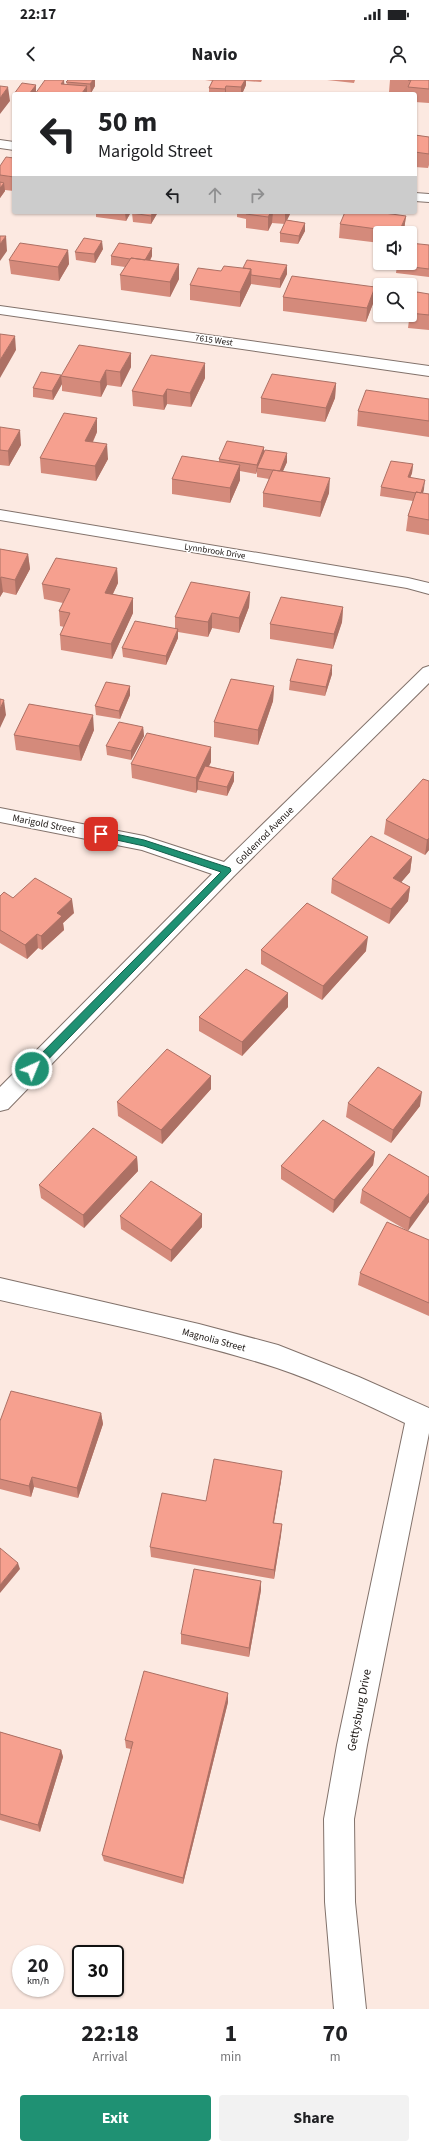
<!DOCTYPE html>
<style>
body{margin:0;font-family:"Source Sans 3",sans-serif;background:#f2f2f2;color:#202124;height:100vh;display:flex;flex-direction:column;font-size:15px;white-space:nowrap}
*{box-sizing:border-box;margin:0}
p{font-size:13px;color:#757577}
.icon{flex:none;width:22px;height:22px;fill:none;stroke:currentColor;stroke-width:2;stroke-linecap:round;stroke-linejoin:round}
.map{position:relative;height:1929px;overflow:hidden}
.details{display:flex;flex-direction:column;background:#fff;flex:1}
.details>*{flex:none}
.top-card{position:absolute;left:12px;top:12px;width:405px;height:122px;border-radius:4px;box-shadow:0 1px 3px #0004;background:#fff;color:#202124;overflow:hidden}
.controls{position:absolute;left:373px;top:146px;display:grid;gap:8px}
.controls a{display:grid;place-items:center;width:44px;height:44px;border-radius:4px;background:#fff;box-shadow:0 1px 3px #0004;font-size:20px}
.speed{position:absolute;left:12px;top:1865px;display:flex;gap:8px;font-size:20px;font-weight:700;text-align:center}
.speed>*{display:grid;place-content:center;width:52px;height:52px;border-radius:50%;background:#fff;box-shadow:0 1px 3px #0004;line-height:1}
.speed small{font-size:10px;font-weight:400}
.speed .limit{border:2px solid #111;border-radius:6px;background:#fff;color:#111}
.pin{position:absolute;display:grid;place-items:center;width:34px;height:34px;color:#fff;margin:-17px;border-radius:8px;box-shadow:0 2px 6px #0006}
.me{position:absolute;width:44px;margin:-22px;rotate:44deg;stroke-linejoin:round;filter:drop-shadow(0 0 3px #0008)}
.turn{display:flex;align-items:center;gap:14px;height:84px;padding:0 20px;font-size:18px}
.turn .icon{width:52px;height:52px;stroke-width:2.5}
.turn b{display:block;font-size:28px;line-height:34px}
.lanes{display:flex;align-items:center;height:38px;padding:0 20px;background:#0003;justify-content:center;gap:20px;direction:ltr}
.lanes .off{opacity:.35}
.eta{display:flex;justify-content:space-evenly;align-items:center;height:68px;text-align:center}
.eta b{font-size:24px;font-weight:700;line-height:28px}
.primary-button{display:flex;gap:8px;margin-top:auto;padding:8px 20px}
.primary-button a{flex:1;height:46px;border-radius:4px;background:#1f9173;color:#fff;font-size:16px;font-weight:700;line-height:46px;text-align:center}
.primary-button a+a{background:#f2f2f2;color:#202124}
.status{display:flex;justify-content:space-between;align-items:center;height:28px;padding:0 20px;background:#fff;direction:ltr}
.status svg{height:11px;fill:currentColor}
header{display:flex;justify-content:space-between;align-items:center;height:52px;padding:0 20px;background:#fff;font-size:18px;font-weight:700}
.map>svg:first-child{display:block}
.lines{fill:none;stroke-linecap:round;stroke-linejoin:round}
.street-casing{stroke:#82726b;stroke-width:2}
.street{fill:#fff;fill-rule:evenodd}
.wall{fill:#d48a7b}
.shaded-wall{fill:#ac7064}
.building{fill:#f6a08f;stroke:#ac7064}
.route{fill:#1f9173;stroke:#145e4b}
.labels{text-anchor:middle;stroke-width:3;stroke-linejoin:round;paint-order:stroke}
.far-street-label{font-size:9px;fill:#1c1613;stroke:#fff}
.street-label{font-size:10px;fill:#1c1613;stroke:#fff}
.near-street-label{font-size:12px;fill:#1c1613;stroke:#fff}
</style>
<div class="status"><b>22:17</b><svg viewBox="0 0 49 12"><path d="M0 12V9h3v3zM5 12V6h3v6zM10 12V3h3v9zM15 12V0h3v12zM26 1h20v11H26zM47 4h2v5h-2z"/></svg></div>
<header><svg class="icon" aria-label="back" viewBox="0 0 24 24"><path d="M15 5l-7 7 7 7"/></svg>Navio<svg class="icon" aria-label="person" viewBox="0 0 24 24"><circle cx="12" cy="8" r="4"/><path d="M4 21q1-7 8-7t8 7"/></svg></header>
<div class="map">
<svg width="429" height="1929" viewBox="0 0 429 1929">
<rect width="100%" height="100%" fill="#fce9e1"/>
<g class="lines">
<defs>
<path id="street" d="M0,60L14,62V70L0,68Z
M415,113L429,114V122L415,121Z
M0,226L429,286V296L0,234Z
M0,430L408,498L429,503V514L407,508L0,440Z
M429,586V603L234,796L8,1029L0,1031V1007L212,794L142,770L0,742V728L144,756L224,782L423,588Z
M0,1198L199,1244L278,1265L359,1297L429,1328V1353L367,1665L354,1739L355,1822L366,1929H334L325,1822L324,1739L337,1665L405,1343C363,1323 321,1303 277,1288C187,1259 92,1241 0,1220Z"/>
</defs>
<use href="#street" class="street-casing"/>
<use href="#street" class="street"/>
</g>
<path class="wall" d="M95,0V6L91,13L87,12V14H14L36,5V12L65,4H67L66,2Z
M205,0H262L261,2L246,1V5L242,14H209V8L212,1Z
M327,0H355L354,3Z
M390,0H429V23L415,22V14H408L389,12Z
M415,55L429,57V85L428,88L415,87Z
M14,78V111L5,110V111L0,118V86Z
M96,132H131L126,141L96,137Z
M158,132L151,144L133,142L132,133Z
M192,132H211L210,134Z
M237,132H291L287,140L305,143V151L298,164L280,162V153L285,144L272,143L268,151L246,148V139L237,137Z
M406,136L404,150L403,153H380V163L339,158L340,144Z
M429,165V197L396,193L397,185Z
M152,168V176L150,181L179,184V199L170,217L121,210L120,195L125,187L111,185V176Z
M103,169L95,183L76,180L75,172Z
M68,170L69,184L59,201L11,194L9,180Z
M287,185V194L280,208L251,204L240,227L190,220V205L221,191L243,188Z
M375,207L374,221L366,242L283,231V217Z
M429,214V250L408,248L410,232Z
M131,287L121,307L107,305L101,317L62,311V304L53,320L33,317V308L61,295Z
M205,298L191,327L167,324L164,330L133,326L132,311Z
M336,303L335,318L325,342L261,333V318Z
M429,319V357L357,346L358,331Z
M0,347L21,365L9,386L0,385Z
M97,352L93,362L108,379L96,401L41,393L40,378Z
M264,367V372L287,382L283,391L329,413L320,437L263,427V413L269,399L257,397V391L256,394L240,391V400L230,423L172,414V399L219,382V379Z
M413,384L412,393L410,398L424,409L423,413L429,414V455L406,451L408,436L413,421L380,416L381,407Z
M0,469L28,474L30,489L16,515L3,512L0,517Z
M117,488L118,503L113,514L133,518V533L112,579L61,570L60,555L64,547L60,546L59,531L63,523L44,519L42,504Z
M250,512L249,527L239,553L212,548L208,557L178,552V558L166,585L123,577L122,568L175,548V537Z
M343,527L342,542L333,569L270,559V544Z
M332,594L325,616L289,610L290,601Z
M130,606V615L120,639L96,635L95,626Z
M274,606L273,621L258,665L214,657V642Z
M143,647L144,656L131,680L107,675L106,666Z
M94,650L81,681L16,670L14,655Z
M211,682L209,686L234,692V701L227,716L198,710V709L196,713L132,698L131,684Z
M429,701V770L425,775L384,754L386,740Z
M412,777L410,792L401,802L410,807L408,821L389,844L331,813L332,799Z
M0,816L13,818L74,833L63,843L64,850L42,870L38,868L27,879L0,863Z
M261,870L366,871L322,920L261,884Z
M288,927L242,976L199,951V937Z
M211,996V1009L162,1064L118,1036L117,1022Z
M348,1023L420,1026L391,1063L346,1037Z
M375,1072L373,1085L333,1133L281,1099V1086Z
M137,1077L138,1091L84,1148L41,1118L39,1105Z
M429,1097L408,1151L360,1123L362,1110Z
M120,1136L202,1147L171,1182L121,1149Z
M429,1160V1236L358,1205L360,1193Z
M101,1333L103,1344L78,1418L34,1407L31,1417L0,1409V1341Z
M282,1391L281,1401L274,1443L282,1444L281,1455L274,1499L151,1477L150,1467L206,1421Z
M261,1501V1510L249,1577L181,1564V1554Z
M228,1622L183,1804L104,1781L102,1775L131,1669L126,1668L125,1660Z
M0,1652L61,1670L63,1677L40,1752L0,1740Z"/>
<path class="shaded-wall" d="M64,0L65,13L61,4Z
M93,0H95V6L91,13L90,4Z
M245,0H246V5L242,14H241V7Z
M36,5V14H29Z
M87,6V14H82V13Z
M226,6V14H225V9Z
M8,7L10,21L0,34V18Z
M4,103L5,111L0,118V108Z
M126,132H131L126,141L125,133Z
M153,132H158L151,144V136Z
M271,132H273L272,143L268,151V137Z
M285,132H291L285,144Z
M406,136L404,150L403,153H399Z
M305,143V151L298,164L299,156Z
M6,156L7,171L0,181V164Z
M102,161L103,169L95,183L94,174Z
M152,168V176L145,189L144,181Z
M68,170L69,184L59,201L58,187Z
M179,184V199L170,217V202Z
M287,185V194L280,208V199Z
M251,189V204L240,227V212Z
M375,207L374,221L366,242L367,228Z
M15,256L16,270L0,298V280Z
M131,273V287L121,307L120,292Z
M205,283V298L191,327L190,313Z
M106,290L107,305L101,317L100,302Z
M61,295L62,304L53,320L52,311Z
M336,303L335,318L325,342L326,328Z
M167,309V324L164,330L163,316Z
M97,338V352L86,376L85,361Z
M20,350L21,365L9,386L8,371Z
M107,364L108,379L96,401L95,386Z
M264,367V376L257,388V391L256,394L257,385Z
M287,373V382L279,400L280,391Z
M413,384L412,393L407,406L408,397Z
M240,385V400L230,423V408Z
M330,398L329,413L320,437L321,422Z
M425,400L424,409L420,423L421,414Z
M28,474L30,489L16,515L15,500Z
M117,488L118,503L106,528L105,513Z
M1,497L3,512L0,517V499Z
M250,512L249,527L239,553V538Z
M133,518V533L112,579L111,564Z
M343,527L342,542L333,569L334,554Z
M212,533V548L208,557V542Z
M178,549V558L166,585V576Z
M332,585V594L325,616L326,607Z
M130,606V615L120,639L119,631Z
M274,606L273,621L258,665V650Z
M4,620L6,635L0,648V629Z
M93,635L94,650L81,681L79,666Z
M143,647L144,656L131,680V671Z
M211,667V682L201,702L198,701V709L196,713V698Z
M234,692V701L227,716V707Z
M429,758V770L425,775L427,760Z
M412,777L410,792L392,813L393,798Z
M410,807L408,821L389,844L391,829Z
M72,819L74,833L63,843L64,850L42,870L41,856L57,833Z
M37,854L38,868L27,879L25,865Z
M368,857L366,871L322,920L323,906Z
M288,913V927L242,976V962Z
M211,996V1009L162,1064L161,1050Z
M422,1012L420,1026L391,1063L393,1050Z
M375,1072L373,1085L333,1133L334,1120Z
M137,1077L138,1091L84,1148L83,1135Z
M429,1113V1122L408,1151L410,1138Z
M202,1134V1147L171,1182V1170Z
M101,1333L103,1344L78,1418L77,1408Z
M282,1391L281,1401L272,1453L273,1443Z
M32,1397L34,1407L31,1417L29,1406Z
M282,1444L281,1455L274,1499V1490Z
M18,1483L20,1489L0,1513V1505Z
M261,1501V1510L249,1577V1568Z
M228,1613V1622L183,1804V1798Z
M61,1670L63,1677L40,1752L38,1745Z"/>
<path class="building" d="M45,0H64L61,4L87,6L82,13H79L78,14H35Z
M68,0H93L90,4L66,2Z
M213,0H245L241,7L226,6L225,9L209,8Z
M408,0H429V9L408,7L411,0Z
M22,3L36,5L29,14H14Z
M0,6L8,7L0,18Z
M415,55L429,57V74L415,72Z
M6,77L14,78V97L0,95V86Z
M0,102L4,103L0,108Z
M133,132H153L151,136L132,133Z
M247,132H271L268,137L246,134Z
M345,132H377L406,136L399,152L340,144Z
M286,140L305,143L299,156L280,153Z
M0,156H6L0,164Z
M84,158L102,161L94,174L75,172Z
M20,163L68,170L58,187L9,180Z
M119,163L152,168L145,180L131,178L130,179L111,176Z
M410,163L429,165V189L397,185L398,183H410Z
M131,178L179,184L170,202L120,195Z
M247,180L287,185L280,199L251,195V189L243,188Z
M224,186L251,189L240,212L190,205L198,188L221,191Z
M292,196L375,207L367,228L283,217Z
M417,212L429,214V235L410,233Z
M0,254L15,256L0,280Z
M79,265L131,273L120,292L106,290L100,302L61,296Z
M151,275L205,283L190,313L167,309L163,316L132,311Z
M41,292L61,295L52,311L33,308Z
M272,294L336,303L326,328L261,318Z
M366,310L429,319V341L358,331Z
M64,333L97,338L85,361L107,364L95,386L40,378Z
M0,347L20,350L8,371L0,370Z
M227,361L264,367L257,385L219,379Z
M265,370L287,373L280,391L257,388Z
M182,376L240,385L230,408L172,399Z
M391,381L413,384L408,397L425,400L421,413L416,412V413L381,407Z
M273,390L330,398L321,422L263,413Z
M416,412L429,414V440L408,436Z
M0,469L28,474L15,500L1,497L0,499Z
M56,478L117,488L105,513L133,518L111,564L60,555L70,533L59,531L70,509L42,504Z
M191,502L250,512L239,538L212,533L208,542L175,537Z
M281,517L343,527L334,554L270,544Z
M135,541L178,549L166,576L122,568Z
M297,579L332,585L326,607L290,601Z
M231,599L274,606L258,650L214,642Z
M106,602L130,606L119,631L95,626Z
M0,619L4,620L0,629Z
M29,624L93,635L79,666L14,655Z
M119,642L143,647L131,671L106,666Z
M147,653L211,667L196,698L131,684Z
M205,686L234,692L227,707L198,701Z
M423,699L429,701V758L427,760L386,740Z
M371,756L412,777L393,798L410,807L391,829L332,799Z
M35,798L72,819L57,833L62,836L41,856L37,854L25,865L0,850V816L4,812L13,818Z
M307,823L368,857L323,906L261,870Z
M246,889L288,913L242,962L199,937Z
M167,969L211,996L161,1050L117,1022Z
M378,987L422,1012L393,1050L348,1023Z
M323,1040L375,1072L334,1120L281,1086Z
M93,1048L137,1077L83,1135L39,1105Z
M389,1074L429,1097V1113L410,1138L362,1110Z
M151,1101L202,1134L171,1170L120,1136Z
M387,1142L429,1160V1223L360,1193Z
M11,1311L101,1333L77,1408L32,1397L29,1406L0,1399V1341Z
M214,1379L282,1391L273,1443L282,1444L274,1490L150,1467L162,1413L206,1421Z
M0,1468L18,1483L0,1505Z
M194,1489L261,1501L249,1568L181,1554Z
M144,1591L228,1613L183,1798L102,1775L133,1662L125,1660Z
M0,1652L61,1670L38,1745L0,1734Z"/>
<path class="route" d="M101,751L144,760L230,788L231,791L36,992H29V986L221,792L144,766L98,756V752Z"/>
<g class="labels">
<g class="far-street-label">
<text transform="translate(214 260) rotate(8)" y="3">7615 West</text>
<text transform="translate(215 471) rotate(9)" y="3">Lynnbrook Drive</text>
</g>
<g class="street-label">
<text transform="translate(44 743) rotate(11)" y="4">Marigold Street</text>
<text transform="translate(264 755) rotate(-45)" y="4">Goldenrod Avenue</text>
<text transform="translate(214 1259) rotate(15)" y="4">Magnolia Street</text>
</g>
<g class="near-street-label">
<text transform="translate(359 1630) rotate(-79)" y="4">Gettysburg Drive</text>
</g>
</g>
</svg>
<div class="controls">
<a><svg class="icon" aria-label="sound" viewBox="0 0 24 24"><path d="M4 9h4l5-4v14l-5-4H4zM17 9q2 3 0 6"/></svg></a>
<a><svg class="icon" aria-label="search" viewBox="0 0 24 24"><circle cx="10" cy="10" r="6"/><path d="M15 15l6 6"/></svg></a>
</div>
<div class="speed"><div>20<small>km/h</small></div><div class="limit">30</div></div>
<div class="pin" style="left:101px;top:754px;background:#d93025"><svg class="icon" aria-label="arrive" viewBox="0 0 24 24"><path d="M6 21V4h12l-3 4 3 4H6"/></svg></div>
<svg class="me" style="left:32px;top:989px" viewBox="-20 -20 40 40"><circle r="17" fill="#1f9173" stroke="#fff" stroke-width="3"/><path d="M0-11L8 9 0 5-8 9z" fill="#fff"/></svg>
<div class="top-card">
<div class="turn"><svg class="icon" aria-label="left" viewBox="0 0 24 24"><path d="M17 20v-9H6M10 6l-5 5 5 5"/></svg><div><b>50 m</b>Marigold Street</div></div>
<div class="lanes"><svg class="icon" aria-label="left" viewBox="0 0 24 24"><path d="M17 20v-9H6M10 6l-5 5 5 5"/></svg><svg class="icon off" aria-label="ahead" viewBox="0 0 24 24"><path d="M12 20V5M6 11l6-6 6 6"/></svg><svg class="icon off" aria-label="right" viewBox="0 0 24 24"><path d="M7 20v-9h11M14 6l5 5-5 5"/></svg></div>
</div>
</div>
<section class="details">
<div class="eta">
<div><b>22:18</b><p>Arrival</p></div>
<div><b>1</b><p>min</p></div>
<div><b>70</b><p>m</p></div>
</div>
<div class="primary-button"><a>Exit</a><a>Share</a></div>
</section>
